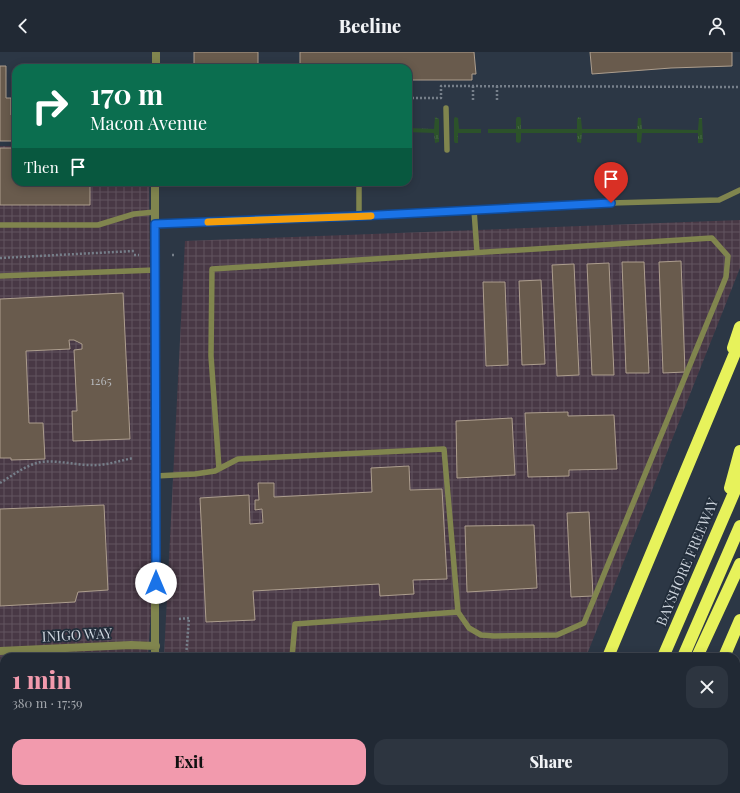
<!DOCTYPE html>
<meta charset="utf-8">
<style>
body{margin:0;font-family:"Playfair Display",serif;background:#2d3540;color:#f1f3f6;height:100vh;display:flex;flex-direction:column;font-size:15px;white-space:nowrap}
*{box-sizing:border-box;margin:0}
p{font-size:13px;color:#a2a6ac}
.icon{flex:none;width:22px;height:22px;fill:none;stroke:currentColor;stroke-width:2;stroke-linecap:round;stroke-linejoin:round}
.map{position:relative;flex:1;overflow:hidden}
.side{position:absolute;left:0px;top:601px;width:740px;height:140px;display:flex;flex-direction:column;background:#212934;border-radius:12px 12px 0 0;box-shadow:0 2px 10px #0003,0 0 0 1px #3e454f}
.side>*{flex:none}
.banner{position:absolute;left:12px;top:12px;width:400px;height:122px;border-radius:12px;box-shadow:0 2px 10px #0003,0 0 0 1px #3e454f;background:#0b6e4f;color:#fff;overflow:hidden}
.pin{position:absolute;display:grid;place-items:center;width:34px;height:34px;color:#fff;margin:-41px -17px;border-radius:50% 50% 50% 0;rotate:-45deg;box-shadow:0 0 4px #0007}
.pin .icon{rotate:45deg}
.me{position:absolute;width:44px;margin:-22px;rotate:0deg;stroke-linejoin:round;filter:drop-shadow(0 0 3px #0008)}
.turn{display:flex;align-items:center;gap:14px;height:84px;padding:0 12px;font-size:18px}
.turn .icon{width:52px;height:52px;stroke-width:2.5}
.turn b{display:block;font-size:28px;line-height:34px}
.then{display:flex;align-items:center;height:38px;padding:0 12px;background:#0003;gap:8px;font-size:15px}
.round{display:grid;place-items:center;flex:none;width:42px;height:42px;border-radius:12px;background:#2d3540}
.headline{display:flex;align-items:center;justify-content:space-between;height:68px;padding:0 12px}
h1{font-size:24px;font-weight:800;line-height:30px;color:#f29aad}
.action{display:flex;gap:8px;margin-top:auto;padding:8px 12px}
.action a{flex:1;height:46px;border-radius:12px;background:#f29aad;color:#111;font-size:16px;font-weight:800;line-height:46px;text-align:center}
.action a+a{background:#2d3540;color:#f1f3f6}
header{display:flex;justify-content:space-between;align-items:center;height:52px;padding:0 12px;background:#212934;font-size:18px;font-weight:800}
.map>svg:first-child{display:block}
.industrial{fill:url(#industrial-grid)}
.grass{fill:url(#grass-tufts)}
.building{fill:#695b4d;stroke:#ad9e8e}
.lines{fill:none;stroke-linecap:round;stroke-linejoin:round}
.path{stroke:#767f8a;stroke-width:2.5;stroke-dasharray:2 2;stroke-linecap:butt}
.service{stroke:#80854e;stroke-width:5.5}
.minor{stroke:#80854e;stroke-width:8}
.motorway{stroke:#e7f25b;stroke-width:12}
.route-casing{stroke:#114b97;stroke-width:10}
.route{stroke:#1a73e8;stroke-width:7}
.slow{stroke:#f59e0b;stroke-width:7}
.labels{text-anchor:middle;stroke-width:3.5;stroke-linejoin:round;paint-order:stroke}
.number-label{font-size:12px;fill:#b4b6b9}
.street-label{font-size:14px;fill:#cdd4dd;stroke:#222d3a}
</style>
<header><svg class="icon" aria-label="back" viewBox="0 0 24 24"><path d="M15 5l-7 7 7 7"/></svg>Beeline<svg class="icon" aria-label="person" viewBox="0 0 24 24"><circle cx="12" cy="8" r="4"/><path d="M4 21q1-7 8-7t8 7"/></svg></header>
<div class="map">
<svg width="740" height="741" viewBox="0 0 740 741">
<defs>
<pattern id="industrial-grid" width="8" height="8" patternUnits="userSpaceOnUse"><rect width="8" height="8" fill="#483845"/><path d="M0 4h8M4 0v8" fill="none" stroke="#61545f"/></pattern>
<pattern id="grass-tufts" width="24" height="20" patternUnits="userSpaceOnUse"><rect width="24" height="20" fill="#2c522a"/><path d="M3 7l-1-3M5 7V3M7 7l1-3M15 17l-1-3M17 17v-4M19 17l1-3" fill="none" stroke="#496a48"/></pattern>
</defs>
<rect width="100%" height="100%" fill="#2c3745"/>
<path class="industrial" d="M0,94H16V130H149L153,527L148,605H4V737H137L136,741H0Z
M740,168V216L586,605H164L185,189Z
M158,737H472L460,741H158Z"/>
<path class="grass" d="M435,65L439,67V90L435,91L434,81L408,80V76L434,77Z
M455,65L458,66L459,77H481V81H458V91H455L454,89V67Z
M517,65H520L521,67V77H577V66L580,65L581,67L582,77H637L638,66H641L642,77L698,78L699,66H702L703,90L702,91H698V81H642L641,91L637,90V81H582L581,91L577,90V81H521V89L519,91L516,90V81H488V77H516V67Z"/>
<path class="building" d="M194,0H258V16H194Z
M300,0H474L476,22H472V28H408V16H300Z
M590,0H732V14L671,16L592,22Z
M24,13H67V16H24Z
M0,14H6V46H11V63H16V89H0Z
M0,96H16V130H90V153H0Z
M681,209L685,320L663,321L659,210Z
M622,210H644L649,321H626Z
M609,211L614,323H592L587,212Z
M574,212L579,323L557,324L552,213Z
M541,228L545,312L522,313L519,229Z
M483,230H505L508,313L486,314Z
M123,241L130,387L73,389L72,359H77L74,298L82,297V292L74,288H69L70,297L26,299L29,371H43L45,407L11,408V406H0V247Z
M568,360V364L614,363L617,417L569,418V424L528,425L525,361Z
M512,366L515,423L457,426L456,369Z
M409,414L410,438L442,437L447,527L413,528L414,542L380,544L379,532L253,539L255,568L206,570L200,446L249,443L250,472L263,471L262,457L255,458V448H259L258,431H274V445L372,440L371,416Z
M104,453L108,538L78,540L75,550L0,554V457Z
M589,460L593,544L571,545L567,461Z
M534,473L537,536L467,540L465,474Z"/>
<g class="lines">
<path class="path" d="M473,34V48
M497,34V49
M408,46H441V34L740,35
M134,203H139
M172,203H174
M0,206L134,199
M0,431C13,423 26,413 41,410C58,408 74,413 90,413C105,414 119,409 133,406
M179,567L189,566L186,605"/>
<path class="service" d="M446,56L447,98
M359,130V164
M611,151L719,148L740,138
M474,158L477,200
M0,173H98L134,162L155,160
M0,224L155,218
M155,424L195,422L215,419L238,407L444,397L458,560L469,576L481,583L494,584L557,583L584,571L726,225L728,204L712,186L212,217L211,304L219,417
M292,605L295,572L458,560"/>
<path class="minor" d="M156,16V0
M155,172L359,164L611,151
M0,599L131,593L156,594
M155,605V130
M150,741L151,737"/>
<path class="motorway" d="M733,296L740,275
M730,436L740,399
M608,605L740,289
M663,605L740,427
M683,605L740,474
M697,605L740,512
M724,605L740,568
M736,648L740,639
M524,741L530,737
M604,741L606,737
M633,741L635,737
M666,741L667,737
M695,741L697,737
M736,741L740,733"/>
</g>
<g class="lines">
<defs>
<path id="route" d="M156,531L155,172L359,164L611,151"/>
</defs>
<use href="#route" class="route-casing"/>
<use href="#route" class="route"/>
<path class="slow" d="M208,170L371,164"/>
</g>
<g class="labels">
<g class="number-label">
<text x="101" y="333">1265</text>
</g>
<g class="street-label">
<text transform="translate(687 510) rotate(-67)" y="5">BAYSHORE FREEWAY</text>
<text transform="translate(77 583) rotate(-3)" y="5">INIGO WAY</text>
</g>
</g>
</svg>
<div class="pin" style="left:611px;top:151px;background:#d93025"><svg class="icon" aria-label="arrive" viewBox="0 0 24 24"><path d="M6 21V4h12l-3 4 3 4H6"/></svg></div>
<svg class="me" style="left:156px;top:531px" viewBox="-20 -20 40 40"><circle r="19" fill="#fff"/><path d="M0-13L10 11 0 6-10 11z" fill="#1a73e8"/></svg>
<div class="banner">
<div class="turn"><svg class="icon" aria-label="right" viewBox="0 0 24 24"><path d="M7 20v-9h11M14 6l5 5-5 5"/></svg><div><b>170 m</b>Macon Avenue</div></div>
<div class="then">Then<svg class="icon" aria-label="arrive" viewBox="0 0 24 24"><path d="M6 21V4h12l-3 4 3 4H6"/></svg></div>
</div>
<section class="side">
<div class="headline"><div><h1>1 min</h1><p>380 m · 17:59</p></div><a class="round"><svg class="icon" aria-label="close" viewBox="0 0 24 24"><path d="M6 6l12 12M18 6L6 18"/></svg></a></div>
<div class="action"><a>Exit</a><a>Share</a></div>
</section>
</div>
